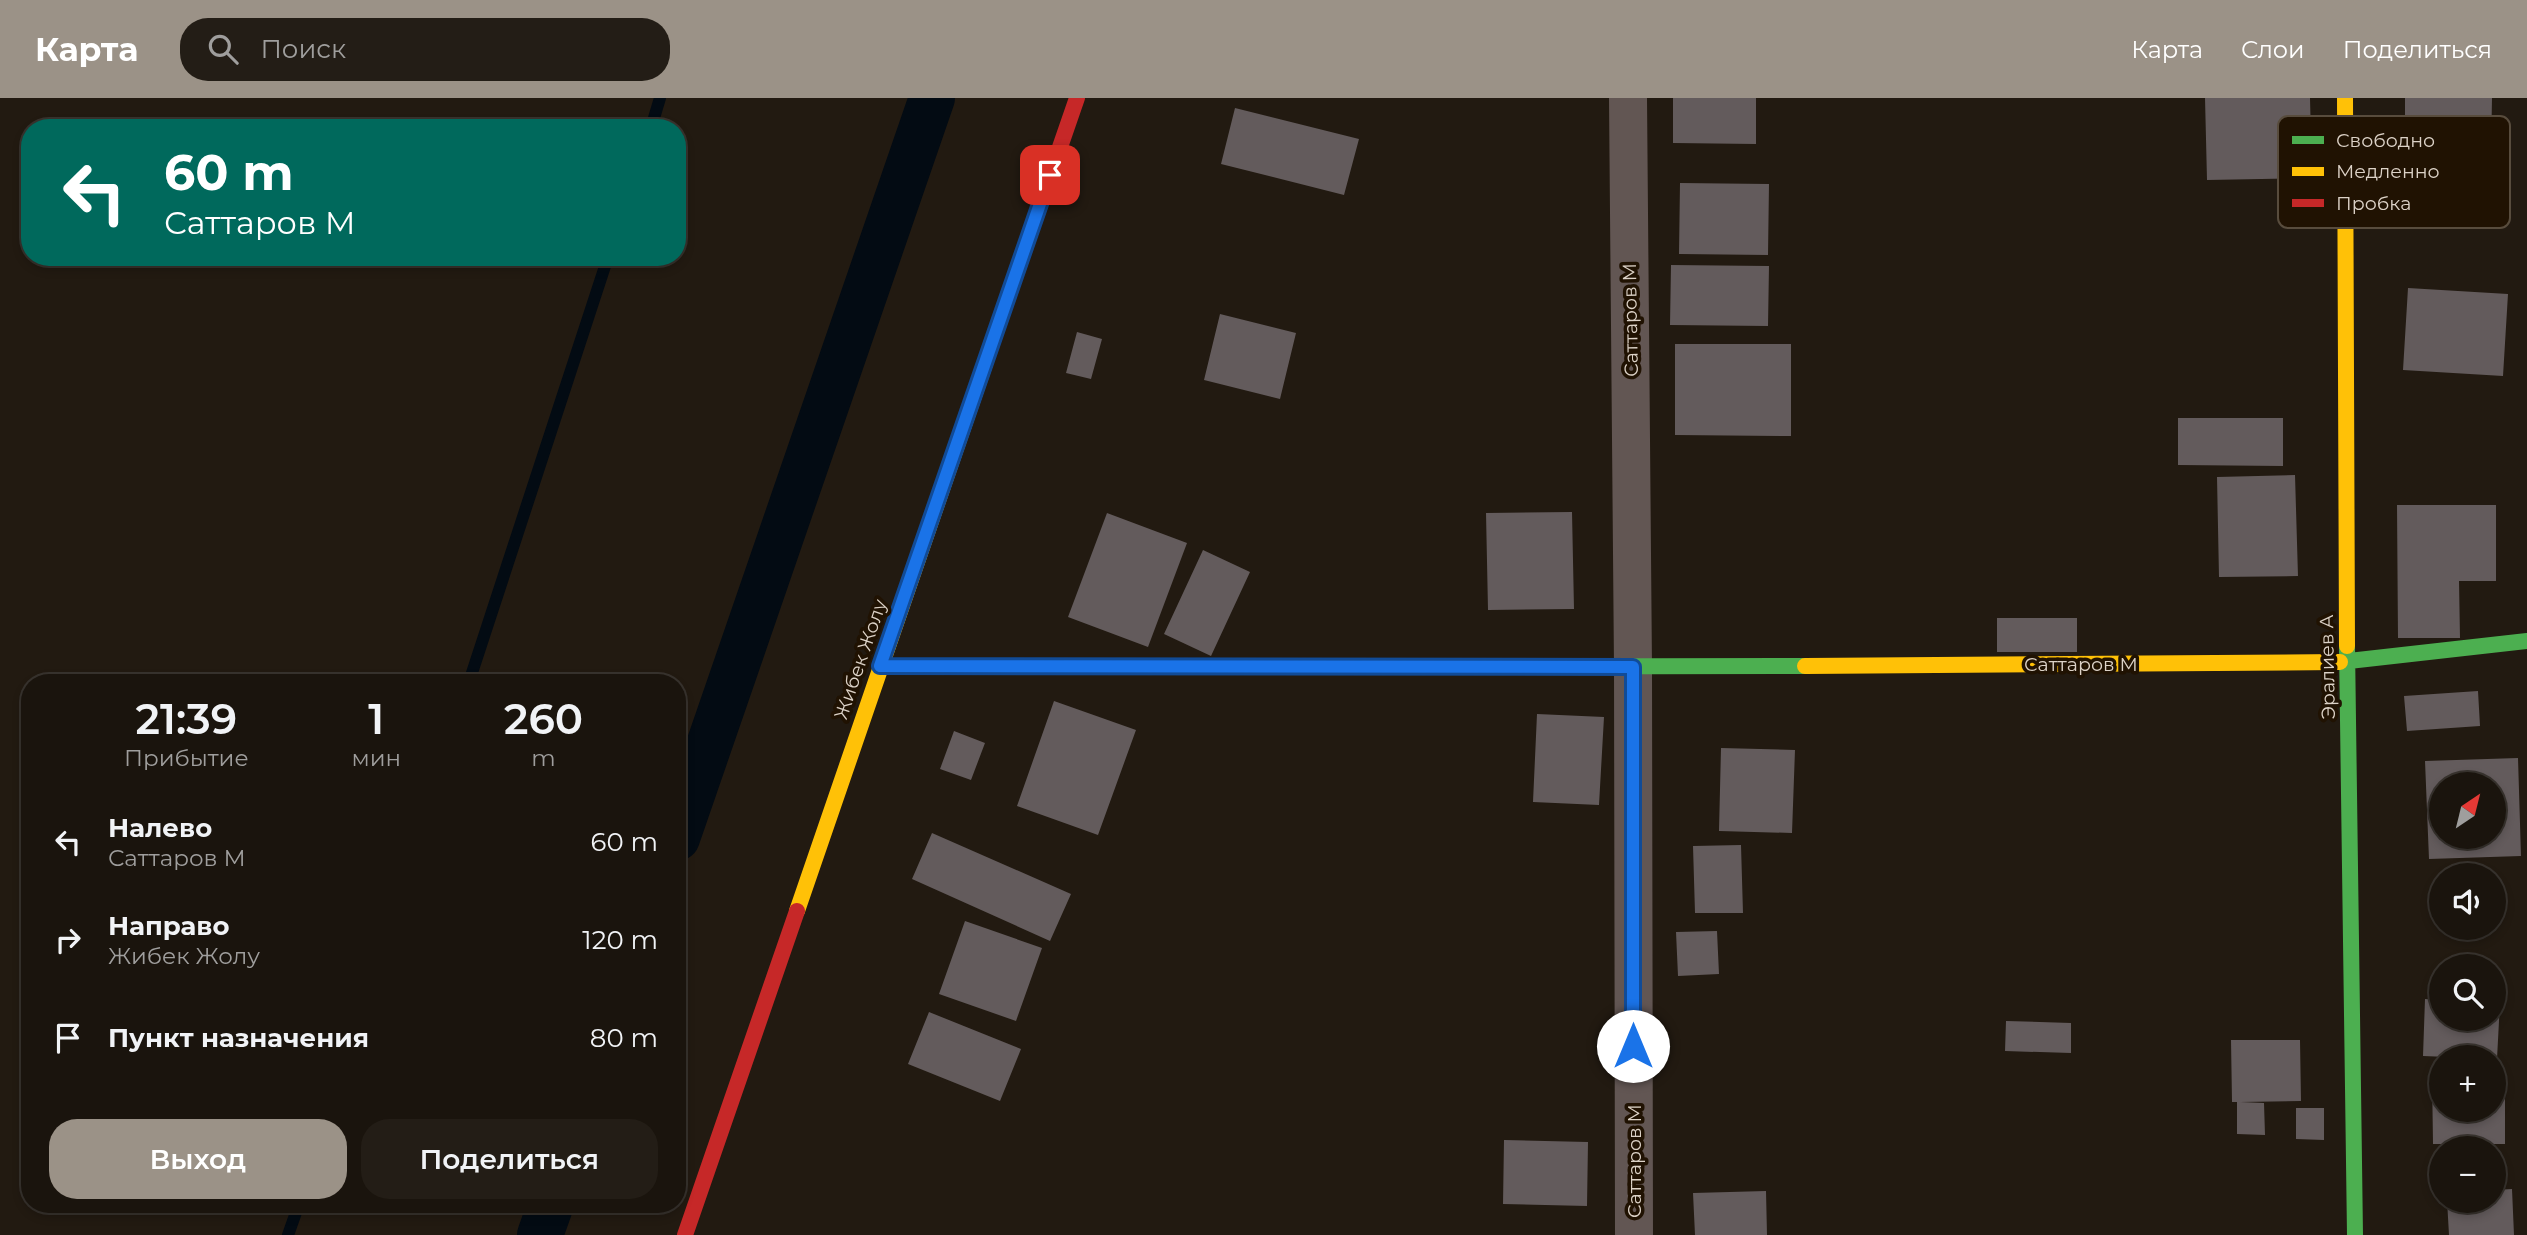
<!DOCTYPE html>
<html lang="ru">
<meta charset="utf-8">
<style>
body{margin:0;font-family:Montserrat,sans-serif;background:#231d16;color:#f1f3f6;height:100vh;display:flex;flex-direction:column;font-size:26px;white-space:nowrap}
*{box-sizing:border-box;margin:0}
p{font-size:23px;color:#9f9e9d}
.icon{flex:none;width:38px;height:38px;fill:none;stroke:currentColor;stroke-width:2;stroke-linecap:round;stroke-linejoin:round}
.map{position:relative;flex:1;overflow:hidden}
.panel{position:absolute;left:21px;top:576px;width:665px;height:539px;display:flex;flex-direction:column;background:#1a140d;border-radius:28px;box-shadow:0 4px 10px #0003,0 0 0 2px #38332e}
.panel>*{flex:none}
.guide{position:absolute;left:21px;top:21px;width:665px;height:147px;border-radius:28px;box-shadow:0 4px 10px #0003,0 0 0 2px #38332e;background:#00695c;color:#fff;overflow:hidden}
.needle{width:46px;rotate:35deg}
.tools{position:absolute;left:2429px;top:674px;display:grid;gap:14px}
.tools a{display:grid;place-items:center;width:77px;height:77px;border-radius:50%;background:#1a140d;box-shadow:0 4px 10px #0003,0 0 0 2px #38332e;font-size:35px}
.pin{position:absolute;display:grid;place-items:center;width:60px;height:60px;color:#fff;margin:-30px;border-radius:14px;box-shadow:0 4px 10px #0006}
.me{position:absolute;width:77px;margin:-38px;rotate:0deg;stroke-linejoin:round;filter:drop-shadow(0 0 5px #0008)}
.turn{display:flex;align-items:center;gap:24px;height:147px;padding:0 28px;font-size:32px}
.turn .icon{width:91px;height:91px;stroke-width:2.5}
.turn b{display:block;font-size:49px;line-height:60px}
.eta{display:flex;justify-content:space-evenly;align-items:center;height:119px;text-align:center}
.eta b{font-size:42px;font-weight:600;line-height:49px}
.button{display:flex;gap:14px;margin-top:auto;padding:14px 28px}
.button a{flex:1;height:80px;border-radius:28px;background:#9b9287;color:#fff;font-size:28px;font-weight:600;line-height:80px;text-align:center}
.button a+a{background:#231d16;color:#f1f3f6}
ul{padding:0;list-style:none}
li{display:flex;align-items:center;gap:21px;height:98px;padding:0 28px}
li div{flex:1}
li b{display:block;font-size:26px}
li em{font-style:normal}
header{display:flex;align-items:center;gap:42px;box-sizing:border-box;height:98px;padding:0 35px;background:#9b9287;color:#fff}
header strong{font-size:33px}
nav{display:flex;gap:38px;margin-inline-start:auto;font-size:24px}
.search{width:490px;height:63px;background:#231d16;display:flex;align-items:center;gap:18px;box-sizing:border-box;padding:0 24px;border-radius:28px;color:#9f9e9d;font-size:26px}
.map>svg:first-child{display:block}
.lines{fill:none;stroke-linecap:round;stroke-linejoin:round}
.stream{stroke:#030b13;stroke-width:12}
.canal{stroke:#030b13;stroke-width:46}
.building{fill:#635b5c;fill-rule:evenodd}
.street{stroke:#625653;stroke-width:38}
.fast{stroke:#4caf50;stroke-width:16}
.slow{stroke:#ffc107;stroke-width:16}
.jam{stroke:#c62828;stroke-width:16}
.route-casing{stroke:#114b97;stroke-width:18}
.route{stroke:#1a73e8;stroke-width:12}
.labels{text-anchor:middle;stroke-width:7;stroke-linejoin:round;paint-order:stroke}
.street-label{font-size:19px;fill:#dcd2c7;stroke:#201202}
.key{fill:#201202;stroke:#584c3d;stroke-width:2}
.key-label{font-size:19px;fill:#dcd2c7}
</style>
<header>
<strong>Карта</strong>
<div class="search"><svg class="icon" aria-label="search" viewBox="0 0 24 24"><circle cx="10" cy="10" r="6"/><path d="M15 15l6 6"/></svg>Поиск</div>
<nav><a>Карта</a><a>Слои</a><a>Поделиться</a></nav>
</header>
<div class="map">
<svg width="2527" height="1137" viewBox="0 0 2527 1137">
<rect width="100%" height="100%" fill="#221a11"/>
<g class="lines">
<path class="stream" d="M651,30L660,0
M469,584L608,159
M288,1137L299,1106"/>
<path class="canal" d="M677,740L932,0
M540,1137L551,1106"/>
</g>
<path class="building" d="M1673,0H1756V46L1673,45Z
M2205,0H2310L2312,80L2207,82Z
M2405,0H2492L2491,54L2405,53Z
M1235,10L1359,41L1344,97L1221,66Z
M1680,85L1769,86L1768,157L1679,156Z
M1671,167L1769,168L1768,228L1670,227Z
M2408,190L2508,196L2503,278L2403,272Z
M1220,216L1296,235L1280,301L1204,282Z
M1077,234L1102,241L1091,281L1066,275Z
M1675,246H1791V338L1675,337Z
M2178,320H2283V368L2178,367Z
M2295,377L2298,478L2219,479L2217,379Z
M2397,407H2496V483H2459L2460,540H2398Z
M1572,414L1574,511L1488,512L1486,415Z
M1107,415L1187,445L1148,549L1068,519Z
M1203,452L1250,474L1211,558L1164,536Z
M1997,520H2077V554H1997Z
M2478,593L2480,628L2407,633L2404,598Z
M1054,603L1136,632L1098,737L1017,708Z
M1537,616L1604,619L1599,707L1533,704Z
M954,633L985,645L971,682L940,671Z
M1721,650L1795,652L1792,735L1719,733Z
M2518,660L2521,758L2429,761L2425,663ZM2441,686H2494V738H2441Z
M932,735L1071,796L1050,843L912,781Z
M1741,747L1743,815H1695L1693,748Z
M965,823L1042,850L1016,923L939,896Z
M1717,833L1719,876L1678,878L1676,834Z
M2425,901L2441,902V920H2494V904H2500L2497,961L2423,958Z
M929,914L1021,951L1000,1003L908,966Z
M2006,923L2071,925V955L2005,953Z
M2231,942H2300L2301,1003L2240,1004L2264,1005L2265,1037L2237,1036V1004H2232Z
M2505,976V1046H2433L2432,977H2441V1012H2494V977Z
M2296,1010H2324V1042L2296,1041Z
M1504,1042L1588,1044L1587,1108L1503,1106Z
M2512,1091L2514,1137H2449L2447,1102H2494V1092Z
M1766,1093L1767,1137H1695L1693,1095Z"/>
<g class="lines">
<path class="street" d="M1628,0L1633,569L1634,1137"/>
<path class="fast" d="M2347,548L2355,1137
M2340,564L2527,543
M1289,569L1805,568"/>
<path class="slow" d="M2345,0L2347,548
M880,568L1289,569
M1805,568L2340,564
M797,813L985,266"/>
<path class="jam" d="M985,266L1077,0
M685,1137L797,813"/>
</g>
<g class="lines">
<defs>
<path id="route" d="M1050,77L880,568L1633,569V948"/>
</defs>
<use href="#route" class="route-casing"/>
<use href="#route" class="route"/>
</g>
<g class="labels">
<g class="street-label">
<text transform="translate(1630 222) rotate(-91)" y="7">Саттаров М</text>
<text transform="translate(860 561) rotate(-71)" y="7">Жибек Жолу</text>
<text x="2081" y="573">Саттаров М</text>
<text transform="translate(2327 569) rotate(-91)" y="7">Эралиев А</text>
<text transform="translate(1634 1063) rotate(-90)" y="7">Саттаров М</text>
</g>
</g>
<rect x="2278" y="18" width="232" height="112" rx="10" class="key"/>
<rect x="2292" y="38" width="32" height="8" fill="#4caf50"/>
<rect x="2292" y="69" width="32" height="9" fill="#ffc107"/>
<rect x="2292" y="101" width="32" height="8" fill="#c62828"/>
<g class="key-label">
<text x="2336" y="49">Свободно</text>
<text x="2336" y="80">Медленно</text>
<text x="2336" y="112">Пробка</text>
</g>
</svg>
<div class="tools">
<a><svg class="needle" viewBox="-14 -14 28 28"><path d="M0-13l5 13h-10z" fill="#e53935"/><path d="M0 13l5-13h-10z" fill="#9f9e9d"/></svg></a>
<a><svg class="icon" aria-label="sound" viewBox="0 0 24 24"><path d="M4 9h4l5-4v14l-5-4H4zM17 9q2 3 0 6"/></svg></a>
<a><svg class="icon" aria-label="search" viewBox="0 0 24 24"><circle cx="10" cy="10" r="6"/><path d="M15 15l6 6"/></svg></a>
<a>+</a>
<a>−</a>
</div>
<div class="pin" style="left:1050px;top:77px;background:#d93025"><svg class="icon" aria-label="arrive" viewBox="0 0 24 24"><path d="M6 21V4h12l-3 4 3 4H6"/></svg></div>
<svg class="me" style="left:1633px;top:948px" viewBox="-20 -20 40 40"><circle r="19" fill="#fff"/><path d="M0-13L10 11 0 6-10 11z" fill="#1a73e8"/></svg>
<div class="guide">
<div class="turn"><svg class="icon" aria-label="left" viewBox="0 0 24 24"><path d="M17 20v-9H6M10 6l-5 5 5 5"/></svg><div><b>60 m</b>Саттаров М</div></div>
</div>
<section class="panel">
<div class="eta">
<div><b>21:39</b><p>Прибытие</p></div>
<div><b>1</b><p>мин</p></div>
<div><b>260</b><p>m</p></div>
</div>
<ul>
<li><svg class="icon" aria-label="left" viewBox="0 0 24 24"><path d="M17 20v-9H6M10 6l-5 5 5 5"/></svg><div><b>Налево</b><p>Саттаров М</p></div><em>60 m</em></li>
<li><svg class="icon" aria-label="right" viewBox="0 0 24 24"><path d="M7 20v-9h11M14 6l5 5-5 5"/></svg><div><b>Направо</b><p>Жибек Жолу</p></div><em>120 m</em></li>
<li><svg class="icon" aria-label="arrive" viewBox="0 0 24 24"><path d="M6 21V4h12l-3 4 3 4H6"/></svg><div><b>Пункт назначения</b></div><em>80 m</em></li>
</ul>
<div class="button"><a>Выход</a><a>Поделиться</a></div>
</section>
</div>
